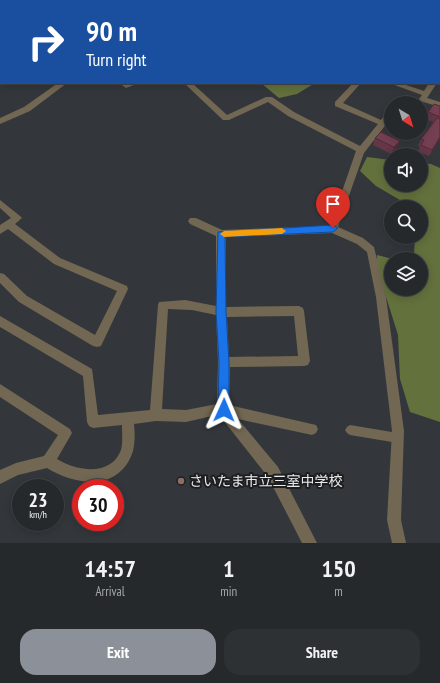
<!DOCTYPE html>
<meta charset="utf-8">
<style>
body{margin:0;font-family:"PT Sans Narrow","Noto Sans JP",sans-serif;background:#2e3134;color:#f1f3f6;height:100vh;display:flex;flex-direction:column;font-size:15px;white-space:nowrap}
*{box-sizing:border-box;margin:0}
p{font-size:13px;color:#a4a6a9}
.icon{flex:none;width:22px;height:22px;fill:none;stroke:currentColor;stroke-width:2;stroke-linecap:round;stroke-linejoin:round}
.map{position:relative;height:543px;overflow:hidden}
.side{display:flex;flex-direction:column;background:#26292c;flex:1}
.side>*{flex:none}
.banner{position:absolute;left:0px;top:0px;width:440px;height:84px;box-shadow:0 2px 10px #0003,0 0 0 1px #424548;background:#1a4fa0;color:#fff;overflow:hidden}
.needle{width:26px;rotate:142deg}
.fabs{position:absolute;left:384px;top:96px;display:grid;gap:8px}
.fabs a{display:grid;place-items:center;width:44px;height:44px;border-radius:50%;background:#26292c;box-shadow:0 2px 10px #0003,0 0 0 1px #424548;font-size:20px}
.speed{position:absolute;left:12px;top:479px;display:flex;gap:8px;font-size:20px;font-weight:700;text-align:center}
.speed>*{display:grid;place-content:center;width:52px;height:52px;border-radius:50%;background:#26292c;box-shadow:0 2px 10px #0003,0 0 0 1px #424548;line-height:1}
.speed small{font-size:10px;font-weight:400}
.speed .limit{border:6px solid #d22;background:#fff;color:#111}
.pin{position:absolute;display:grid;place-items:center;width:34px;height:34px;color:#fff;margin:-41px -17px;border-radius:50% 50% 50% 0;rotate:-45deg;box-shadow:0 0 4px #0007}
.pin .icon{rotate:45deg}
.me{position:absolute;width:44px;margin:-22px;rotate:1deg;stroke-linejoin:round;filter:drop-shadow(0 0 3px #0008)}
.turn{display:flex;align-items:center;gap:14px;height:84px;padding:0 20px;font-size:18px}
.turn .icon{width:52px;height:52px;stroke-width:2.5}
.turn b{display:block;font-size:28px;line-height:34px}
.eta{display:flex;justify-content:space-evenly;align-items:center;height:68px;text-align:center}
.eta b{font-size:24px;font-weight:700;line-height:28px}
.primary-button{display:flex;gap:8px;margin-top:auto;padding:8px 20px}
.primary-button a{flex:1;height:46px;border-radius:16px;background:#8c9099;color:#fff;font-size:16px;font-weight:700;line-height:46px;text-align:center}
.primary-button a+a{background:#2e3134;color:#f1f3f6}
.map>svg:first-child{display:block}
.forest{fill:#63713d}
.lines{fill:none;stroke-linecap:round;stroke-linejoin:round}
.service{fill:#726752;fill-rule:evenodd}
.minor{fill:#726752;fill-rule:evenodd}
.wall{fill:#643646}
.shaded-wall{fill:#512c39}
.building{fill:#743f51;stroke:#512c39}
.route{fill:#1a73e8;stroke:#114b97}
.slow{fill:#f59e0b}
.education-dot{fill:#8d6e63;stroke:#1d1e20;stroke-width:1.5}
.labels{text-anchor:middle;stroke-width:4;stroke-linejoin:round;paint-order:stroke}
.near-poi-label{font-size:14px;fill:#e8eaec;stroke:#1d1e20;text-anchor:start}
</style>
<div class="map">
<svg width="440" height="543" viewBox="0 0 440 543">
<rect width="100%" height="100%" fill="#33373b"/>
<path class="forest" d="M261,83H315L297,94L279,98Z
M367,157L391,160V185H421V163L431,164L440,168V422L410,412L400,379L398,335L377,268V255L393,259H391V289H421V259H404L414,254L415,237H421V207H412L376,186L360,171Z"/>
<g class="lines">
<path class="service" d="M350,425L398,433L402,434L403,438L402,442L398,443L350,435L347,433L345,430L347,427Z"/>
<path class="minor" d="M383,0H393L394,1H384Z
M439,17H440V21H439Z
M0,31H1V37H0Z
M439,64H440L439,70Z
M0,71H1L0,76Z
M58,83H67L30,111L0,124V118L24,107Z
M119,83H139L126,88Z
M184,83H192L227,115L266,97H272L294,112L360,146L378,124L335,106V102L353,83H361L343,103L381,120L388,111H391V118L364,153L338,227L363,238L374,247L386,297L404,431L401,520L406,543H392L387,520L392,431L376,297L367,252L357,244L332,233L226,237V307L299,306L303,308L304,311L310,361L308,365L304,366L230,367L229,405L316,425L318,429L316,433L312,435L238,419L278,467L317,543H302L268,477L220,416H212L186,422L156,421L134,424C135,433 135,442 133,451C120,492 76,486 47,468L18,475L0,484V470L16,463L44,456L58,435L0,397V384L70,429L72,433L57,459C76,471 111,477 121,450C123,442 122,433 122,425L93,428L89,426L87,422L83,376L0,327V316L92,369L98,415L150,410L158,305L159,302L185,300L216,306V236L190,224L188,221L190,218H196L222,230L330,226L356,151L288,116L268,102L229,120H223ZM168,309L192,310L216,315L218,362L217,404L186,410L162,409ZM294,316L298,356L229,357L227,317Z
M389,83H400L424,91L429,83H437L427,98L440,102V107L420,101L419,99L422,95Z
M0,200L20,216L22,218L15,224L60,258L127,286L128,289L101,346L97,347L93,346L19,302L0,283V273L4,274L27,296L95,335L117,291L54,264L8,229L0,234V225L11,218L0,208Z"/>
</g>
<path class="wall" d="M141,0H197V1H139Z
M440,106V139L429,156L418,152L420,147L418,146L421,139L433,122L425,119L428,112Z
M375,138L397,148L391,154L373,145Z"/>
<path class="shaded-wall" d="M165,0H182V1H162Z
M188,0H197V1H188Z
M440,137V139L429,156L432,150Z
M400,141L397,148L391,154L394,147Z"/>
<path class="building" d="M141,0H165L162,1H139Z
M434,104L440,106V117L428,112Z
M421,118L425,120L422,126H421Z
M437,118L440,119V137L432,150L421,145L424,140L421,139Z
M381,132L400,141L394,147L375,138Z"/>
<path class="route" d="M333,225L338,228L333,232L225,237L226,312L229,362V410L227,414L224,416L220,414L218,410L219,362L216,312L218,232Z"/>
<path class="slow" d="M282,228L286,231L282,234L224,237L220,234L224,231Z"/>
<circle class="education-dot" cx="181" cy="481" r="4"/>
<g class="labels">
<g class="near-poi-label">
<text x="189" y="486">さいたま市立三室中学校</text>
</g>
</g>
</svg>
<div class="fabs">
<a><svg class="needle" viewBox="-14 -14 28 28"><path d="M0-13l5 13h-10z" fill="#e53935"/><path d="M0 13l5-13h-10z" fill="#a4a6a9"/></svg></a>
<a><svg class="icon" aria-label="sound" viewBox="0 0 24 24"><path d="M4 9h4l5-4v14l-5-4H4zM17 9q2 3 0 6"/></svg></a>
<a><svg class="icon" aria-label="search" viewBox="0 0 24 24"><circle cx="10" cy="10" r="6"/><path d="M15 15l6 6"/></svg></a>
<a><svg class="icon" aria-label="layers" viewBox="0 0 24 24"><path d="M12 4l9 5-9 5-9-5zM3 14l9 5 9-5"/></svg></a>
</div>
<div class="speed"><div>23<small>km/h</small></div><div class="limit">30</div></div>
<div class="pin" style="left:333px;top:228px;background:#d93025"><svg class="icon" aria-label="arrive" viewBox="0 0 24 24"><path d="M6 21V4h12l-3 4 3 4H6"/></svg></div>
<svg class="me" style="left:224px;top:410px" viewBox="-20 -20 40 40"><path d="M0-17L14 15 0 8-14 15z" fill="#1a73e8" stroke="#fff" stroke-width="4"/></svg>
<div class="banner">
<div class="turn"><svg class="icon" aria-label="right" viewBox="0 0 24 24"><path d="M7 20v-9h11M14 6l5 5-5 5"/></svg><div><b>90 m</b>Turn right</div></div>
</div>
</div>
<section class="side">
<div class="eta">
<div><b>14:57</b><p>Arrival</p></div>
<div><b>1</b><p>min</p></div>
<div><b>150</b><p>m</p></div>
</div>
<div class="primary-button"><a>Exit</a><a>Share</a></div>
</section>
